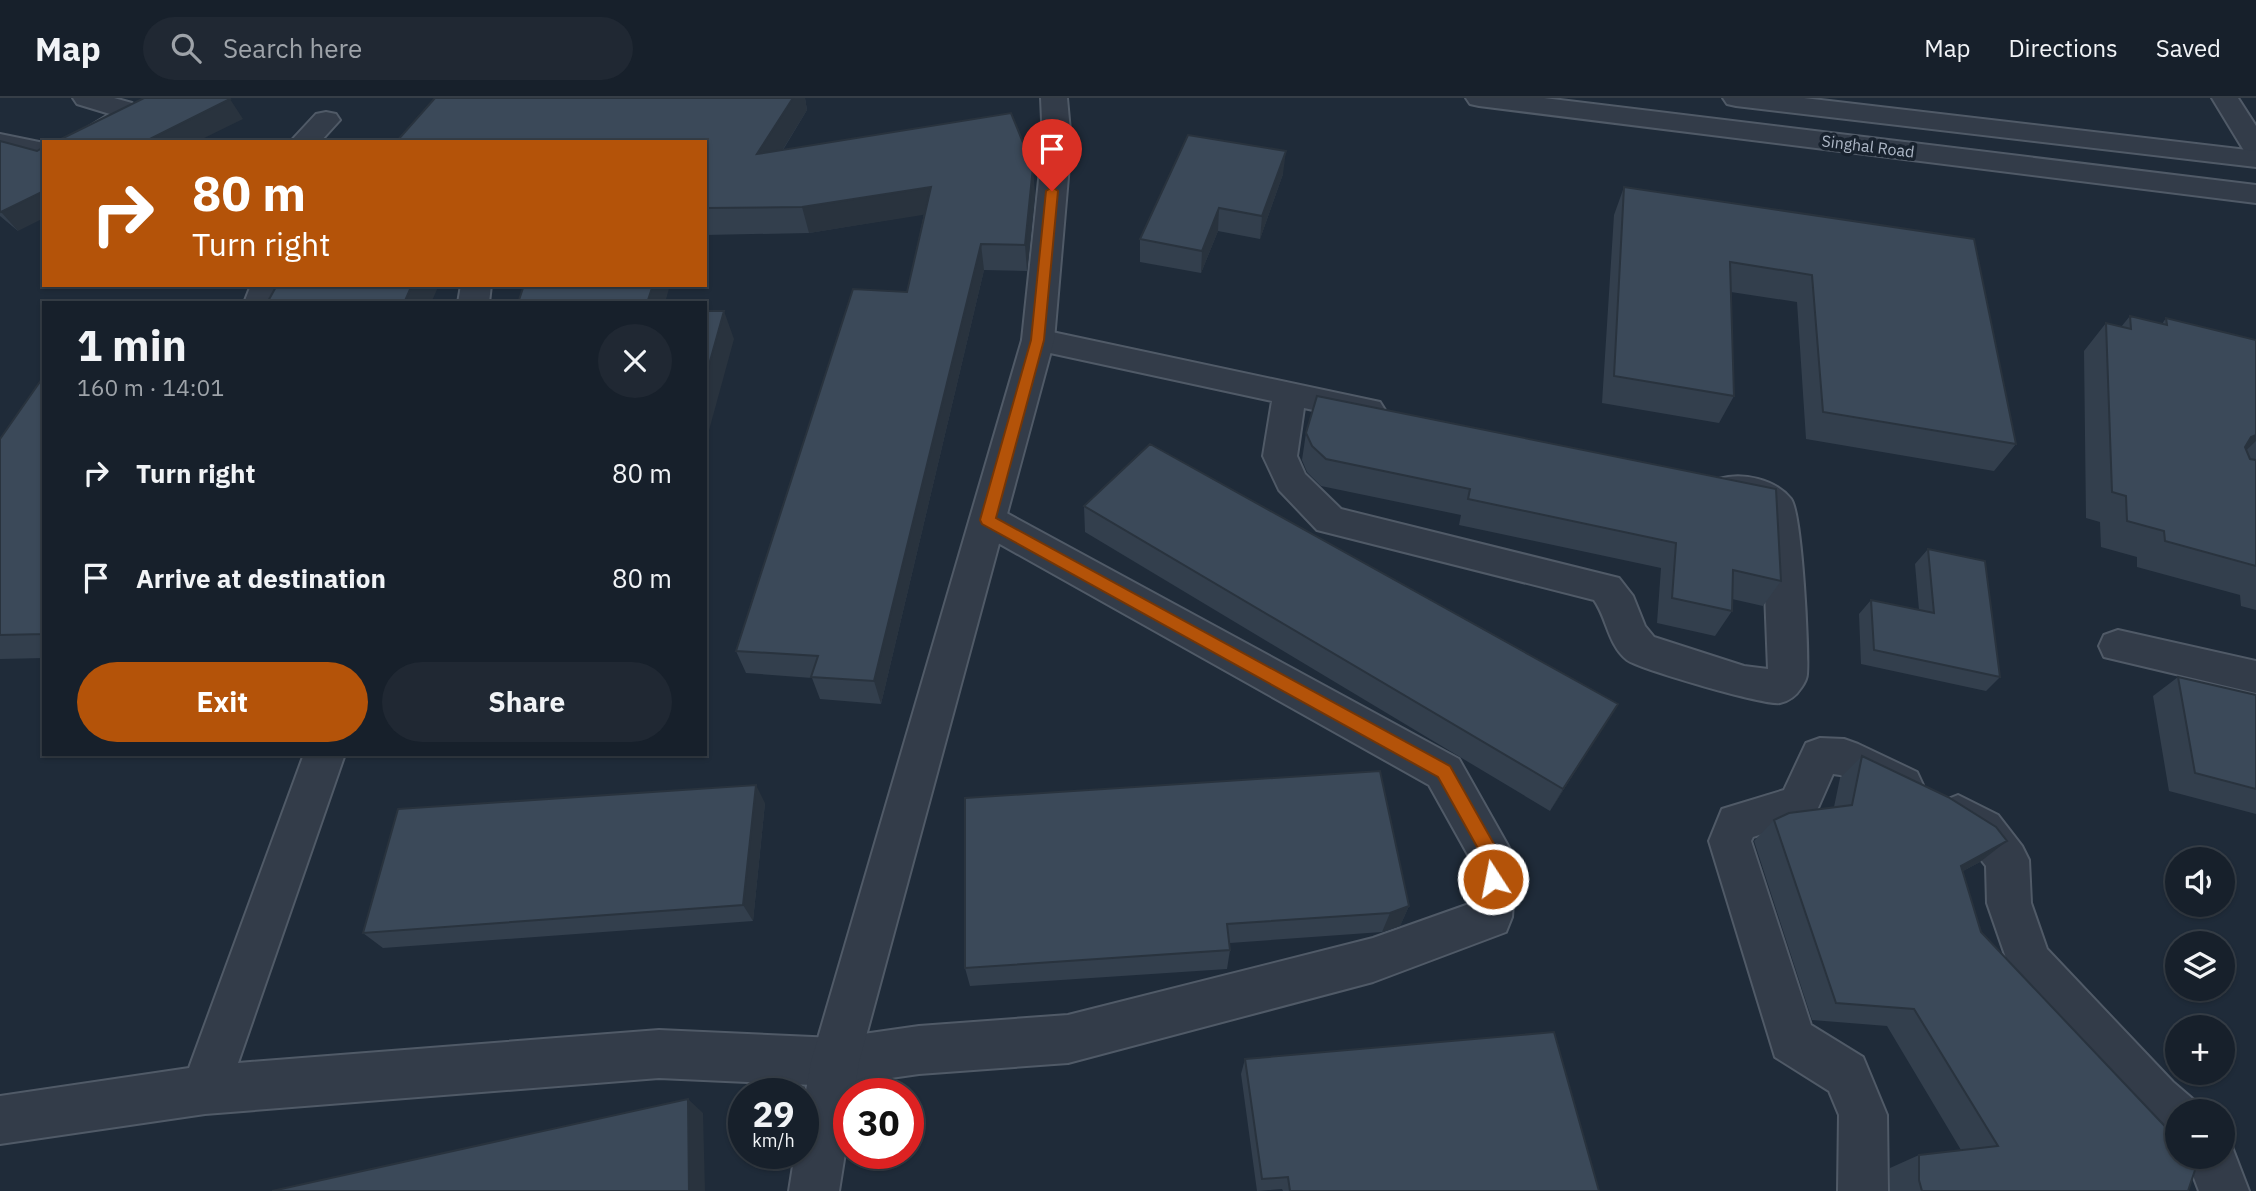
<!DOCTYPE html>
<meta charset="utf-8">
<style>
body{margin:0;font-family:"IBM Plex Sans",sans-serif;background:#202833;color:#f1f3f6;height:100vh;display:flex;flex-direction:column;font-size:26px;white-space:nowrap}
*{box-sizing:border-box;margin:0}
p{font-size:23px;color:#9ea3a9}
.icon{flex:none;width:38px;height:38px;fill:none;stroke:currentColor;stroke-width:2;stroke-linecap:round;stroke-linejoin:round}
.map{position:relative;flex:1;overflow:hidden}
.sheet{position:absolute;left:42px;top:203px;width:665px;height:455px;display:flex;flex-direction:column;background:#17202b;border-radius:0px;box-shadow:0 2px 5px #0004,0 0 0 2px #363e47}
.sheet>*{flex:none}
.top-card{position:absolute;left:42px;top:42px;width:665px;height:147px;border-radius:0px;box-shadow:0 2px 5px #0004,0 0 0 2px #363e47;background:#b45309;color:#fff;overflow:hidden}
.controls{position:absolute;left:2165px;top:749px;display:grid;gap:14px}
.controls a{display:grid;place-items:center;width:70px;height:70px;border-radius:50%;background:#17202b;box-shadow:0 2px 5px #0004,0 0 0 2px #363e47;font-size:35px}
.speed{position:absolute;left:728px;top:980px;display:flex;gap:14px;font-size:35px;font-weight:700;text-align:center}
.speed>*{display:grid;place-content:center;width:91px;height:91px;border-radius:50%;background:#17202b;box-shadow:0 2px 5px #0004,0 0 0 2px #363e47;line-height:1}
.speed small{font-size:18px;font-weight:400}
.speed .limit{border:10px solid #d22;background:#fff;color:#111}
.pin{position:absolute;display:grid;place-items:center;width:60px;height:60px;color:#fff;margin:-72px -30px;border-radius:50% 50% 50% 0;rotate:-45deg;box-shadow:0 0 7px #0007}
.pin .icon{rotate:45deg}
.me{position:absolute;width:77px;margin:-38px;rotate:349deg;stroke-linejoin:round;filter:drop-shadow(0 0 5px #0008)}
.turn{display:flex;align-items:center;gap:24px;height:147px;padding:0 35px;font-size:32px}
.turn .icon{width:91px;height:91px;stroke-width:2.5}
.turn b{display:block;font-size:49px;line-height:60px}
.round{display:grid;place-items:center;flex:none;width:74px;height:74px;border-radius:37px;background:#202833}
.head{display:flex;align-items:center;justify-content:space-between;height:119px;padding:0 35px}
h1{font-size:42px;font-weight:800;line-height:52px}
.action{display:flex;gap:14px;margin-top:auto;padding:14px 35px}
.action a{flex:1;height:80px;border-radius:42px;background:#b45309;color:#fff;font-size:28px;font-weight:800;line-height:80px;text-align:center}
.action a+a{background:#202833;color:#f1f3f6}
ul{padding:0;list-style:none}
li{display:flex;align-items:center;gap:21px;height:105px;padding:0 35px}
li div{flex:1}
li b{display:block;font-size:26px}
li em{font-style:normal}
header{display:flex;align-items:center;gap:42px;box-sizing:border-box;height:98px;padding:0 35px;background:#17202b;border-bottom:2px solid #363e47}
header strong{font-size:33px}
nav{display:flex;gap:38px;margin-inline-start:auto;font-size:24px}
.search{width:490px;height:63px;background:#202833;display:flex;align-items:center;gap:18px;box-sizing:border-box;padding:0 24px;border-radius:38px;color:#9ea3a9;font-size:26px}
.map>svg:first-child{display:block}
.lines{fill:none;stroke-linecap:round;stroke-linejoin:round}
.minor-casing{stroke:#505a67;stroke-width:4}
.tertiary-casing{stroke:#505a67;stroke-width:4}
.minor{fill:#333c49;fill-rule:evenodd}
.tertiary{fill:#333c49;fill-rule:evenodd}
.wall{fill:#333f4d}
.shaded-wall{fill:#29333e}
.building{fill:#3b4959;stroke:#29333e;stroke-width:2}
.route{fill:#b45309;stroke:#753606;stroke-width:2}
.labels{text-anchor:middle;stroke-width:7;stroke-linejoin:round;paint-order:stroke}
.far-street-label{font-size:16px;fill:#adb7c6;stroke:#18222e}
</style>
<header>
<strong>Map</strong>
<div class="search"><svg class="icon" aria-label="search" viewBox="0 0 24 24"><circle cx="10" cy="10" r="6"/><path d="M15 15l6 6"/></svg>Search here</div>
<nav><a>Map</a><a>Directions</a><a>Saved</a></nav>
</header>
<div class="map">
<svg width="2256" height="1093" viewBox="0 0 2256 1093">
<rect width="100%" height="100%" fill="#1f2b39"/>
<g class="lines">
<defs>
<path id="minor" d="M73,0H114L132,5L137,17C119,44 100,44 70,44L74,38L110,16L77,6Z
M2212,0H2238L2256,28V58L2246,56Z
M326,14L336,16L340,22L320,44H290L316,16Z
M0,36L44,45V61L0,52Z
M251,187H281L275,205H244Z
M461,187H491L489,205H458Z
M1038,231L1380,304L1385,312L1380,320L1368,324L1304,310L1297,358L1305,376L1341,411L1619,480L1633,498L1645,528L1654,539L1744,568L1768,571L1762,416L1752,407L1719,399L1713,390L1719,381C1742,374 1775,381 1791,401C1802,415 1809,553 1807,576C1807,580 1804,586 1801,590C1796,598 1789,603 1780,605C1766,608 1639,571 1627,562C1608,547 1607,520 1594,502L1317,432L1279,392L1263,358L1272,303L1027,250L1022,242L1027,234Z
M988,408L1001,412L1459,661L1516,762L1512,819L1506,834L1373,884L1068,965L919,976L835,988L659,980L205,1016L0,1046V998L189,970L304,656H345L238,965L659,932L835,940L919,928L1068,917L1373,840L1469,806L1472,764L1429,687L975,432L970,422L975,412Z
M2118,532L2256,563V595L2104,559L2099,548L2104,537Z
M1820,640L1844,641L1858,646L1917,674L1923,687L1917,700L1902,705L1840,677L1833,676L1814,719L1753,739L1751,743L1811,927L1863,959L1887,1017L1888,1093H1838L1839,1017L1829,993L1775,959L1709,743L1722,711L1784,692L1806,645Z
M1958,697L1998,717L2022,748L2029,762L2031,805L2047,851L2173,984L2194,1002L2199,1013H2177V1043L2160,1036L2139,1018L2013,880L1987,805L1986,768L1968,745L1943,729L1937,716L1943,703Z
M2222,1039L2229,1041L2249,1093H2199L2186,1059H2222Z"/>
<path id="tertiary" d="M1041,0H1067L1071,44L1054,242L859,964L854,996H849V1030L839,1093H789L795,1055H803V1010L811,964L1022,242L1043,44Z
M1466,0H1544L2256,87V105L1479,8L1470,6Z
M1723,0H1804L2256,53V69L1736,8L1727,6Z"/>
</defs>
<use href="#minor" class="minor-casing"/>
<use href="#tertiary" class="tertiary-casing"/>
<use href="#minor" class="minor"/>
<use href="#tertiary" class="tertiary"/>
</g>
<path class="wall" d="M435,0H805L807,12L783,52L1035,95L1027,173L984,172L881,606L820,601L812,580L746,575L736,553L907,194L924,116L809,135L705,137V44Z
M0,43L18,133L0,118Z
M1283,76L1260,141L1218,133L1201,175L1140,164V141Z
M1624,89L1974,141L2016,346L1994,373L1806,341L1797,204L1731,194L1734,298L1719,325L1602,305L1614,117Z
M2130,218L2162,226L2166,220L2256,242V512L2241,508L2240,497L2137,469V459L2101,449L2100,424L2086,420L2084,253L2106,225L2121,229Z
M44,278V560L0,561V341Z
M1317,298L1781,483L1763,508L1732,501V513L1715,538L1657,525L1661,470L1459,427L1461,417L1321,388L1307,374L1302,362L1306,335Z
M1084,408L1618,606L1550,713L1085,434Z
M1928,451L2000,579L1986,593L1861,566L1859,516L1871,502L1919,512L1915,466Z
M2178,579L2256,597V716L2169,693L2153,598Z
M1862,658L1980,764L1963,773L1981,834L2188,1093H1890V1070L1919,1057L1961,1052L1887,928L1812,922L1754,743L1774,722L1834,709L1840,680Z
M965,700L1409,808L1400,828L1382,834L1230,845V852L1227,871L970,888L965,870Z
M765,705L753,823L383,850L363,835Z
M1245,961L1599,1093H1283L1282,1091L1257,1093L1241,976Z"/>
<path class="shaded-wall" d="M793,0H805L807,12L764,82L757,56Z
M230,1L243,21L196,44H144Z
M1286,53L1283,76L1260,141L1262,118Z
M1033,69L1035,95L1027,173L1025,147Z
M931,89L935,115L809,135L802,109Z
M44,93V120L18,133L1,114Z
M1219,110L1218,133L1201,175L1202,153Z
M981,146L984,172L881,606L874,583Z
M412,187H439L431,205H404Z
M653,187H670L665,205H647Z
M724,213L734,241L705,347V281Z
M2256,337V343L2237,361L2251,339Z
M1618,606L1603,629L1550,713L1563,691Z
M756,687L765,705L753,823L743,807Z
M2007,743L1980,764L1935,788L1961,768Z
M1409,808L1400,828L1382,834L1390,815Z
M688,1001L703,1015L705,1093H689Z"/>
<path class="building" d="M144,0H229L230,1L144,44H55Z
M435,0H793L757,56L1011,15L1033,69L1025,147L981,146L874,583L811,579L818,558L736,553L853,191L907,194L931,89L802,109L705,110V44H396Z
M1188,37L1286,53L1262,118L1219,110L1202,153L1140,141Z
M0,43L37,53L44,49V93L1,114L0,113Z
M1624,89L1974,141L2016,346L1823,314L1812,177L1730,164L1734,298L1614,278Z
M277,187H412L404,205H262H267Z
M524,187H653L647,205H518Z
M705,213H724L705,281Z
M2130,218L2167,227L2166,220L2256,242V337L2251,339L2245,349L2250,361L2256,362V468L2165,443L2164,433L2127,423L2126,398L2112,394L2106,225L2131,231Z
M44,278V536L0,537V341Z
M1317,298L1776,391L1781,483L1733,472L1732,513L1672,500L1676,445L1468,401L1470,391L1326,361L1312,348L1306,335Z
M1150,346L1618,606L1563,691L1084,408Z
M1928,451L1985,463L2000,579L1874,552L1871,502L1934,515Z
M2178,579L2256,597V691L2195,675Z
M1862,658L1948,699L1996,729L2007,743L1961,768L1981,834L2177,1041V1059H2194L2198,1063L2188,1093H1922L1919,1082V1057L1998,1048L1914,911L1836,905L1774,722L1789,715L1852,707Z
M1380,673L1409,808L1390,815L1227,826L1230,852L965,870V700Z
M756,687L743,807L363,835L398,711Z
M1554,934L1599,1093H1290L1288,1079L1262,1081L1245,961Z
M688,1001L689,1093H272Z"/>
<path class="route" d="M1052,89L1058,93L1044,242L996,420L1450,668L1503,762L1499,787L1493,789L1486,787L1484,781L1485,763L1438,679L982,426L980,422L1031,242L1046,93Z"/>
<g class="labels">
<g class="far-street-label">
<text transform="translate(1868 48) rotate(7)" y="6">Singhal Road</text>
</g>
</g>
</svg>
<div class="controls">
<a><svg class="icon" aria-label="sound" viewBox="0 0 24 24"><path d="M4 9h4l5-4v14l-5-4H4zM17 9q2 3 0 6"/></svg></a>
<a><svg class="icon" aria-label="layers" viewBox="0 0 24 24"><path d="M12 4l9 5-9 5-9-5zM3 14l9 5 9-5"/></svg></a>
<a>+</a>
<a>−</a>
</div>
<div class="speed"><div>29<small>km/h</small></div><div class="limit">30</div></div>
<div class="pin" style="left:1052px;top:93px;background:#d93025"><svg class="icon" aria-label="arrive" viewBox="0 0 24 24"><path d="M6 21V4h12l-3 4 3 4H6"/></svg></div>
<svg class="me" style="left:1493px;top:781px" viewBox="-20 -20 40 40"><circle r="17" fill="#b45309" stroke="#fff" stroke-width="3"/><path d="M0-11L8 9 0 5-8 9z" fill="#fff"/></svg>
<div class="top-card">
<div class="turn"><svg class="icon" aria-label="right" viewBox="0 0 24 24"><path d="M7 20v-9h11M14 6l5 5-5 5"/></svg><div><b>80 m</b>Turn right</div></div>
</div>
<section class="sheet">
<div class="head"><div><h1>1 min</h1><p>160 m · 14:01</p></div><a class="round"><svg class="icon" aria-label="close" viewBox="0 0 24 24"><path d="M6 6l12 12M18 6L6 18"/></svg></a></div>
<ul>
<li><svg class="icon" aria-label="right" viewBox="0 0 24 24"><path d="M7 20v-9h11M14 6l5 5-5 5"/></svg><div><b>Turn right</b></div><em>80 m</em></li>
<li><svg class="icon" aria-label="arrive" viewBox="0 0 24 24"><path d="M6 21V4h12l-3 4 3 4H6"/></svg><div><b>Arrive at destination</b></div><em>80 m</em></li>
</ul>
<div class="action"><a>Exit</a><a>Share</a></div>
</section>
</div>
